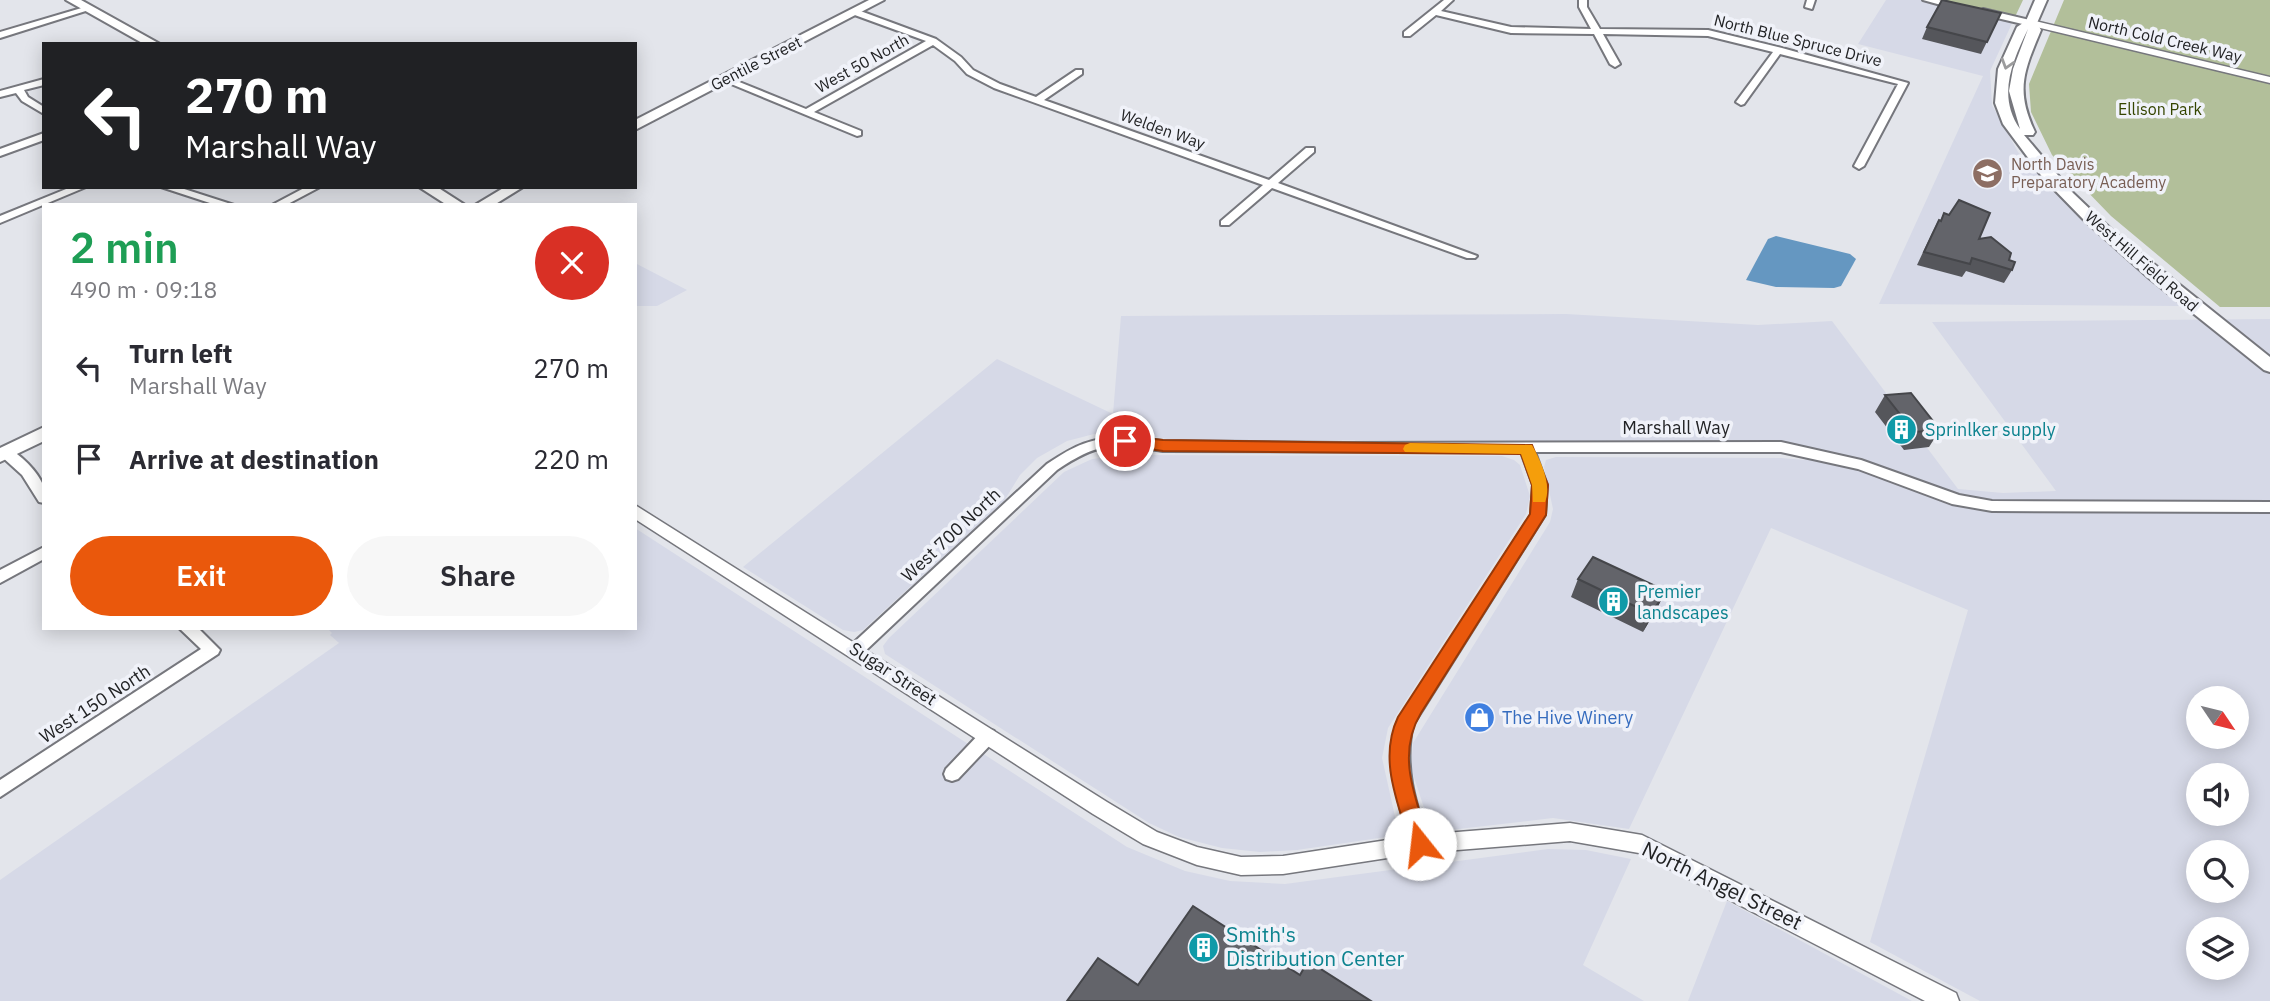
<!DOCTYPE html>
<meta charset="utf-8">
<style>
body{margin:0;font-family:"IBM Plex Sans",sans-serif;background:#f7f7f7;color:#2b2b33;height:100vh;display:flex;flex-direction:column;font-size:26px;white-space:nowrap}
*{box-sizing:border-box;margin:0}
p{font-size:23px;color:#7c7c81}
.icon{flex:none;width:38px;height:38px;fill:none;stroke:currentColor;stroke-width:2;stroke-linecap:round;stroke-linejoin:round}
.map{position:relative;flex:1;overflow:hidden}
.sheet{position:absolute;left:42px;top:203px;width:595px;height:427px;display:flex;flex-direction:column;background:#fff;border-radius:0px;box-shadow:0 4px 18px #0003}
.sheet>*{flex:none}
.hud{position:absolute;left:42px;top:42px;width:595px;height:147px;border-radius:0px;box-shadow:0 4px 18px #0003;background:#202124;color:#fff;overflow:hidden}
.needle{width:46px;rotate:125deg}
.controls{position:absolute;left:2186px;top:686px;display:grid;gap:14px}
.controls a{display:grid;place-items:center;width:63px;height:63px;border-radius:50%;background:#fff;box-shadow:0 4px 18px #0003;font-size:35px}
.pin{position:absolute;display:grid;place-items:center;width:60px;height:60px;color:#fff;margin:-30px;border:4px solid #fff;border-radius:50%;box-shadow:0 2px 7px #0007}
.me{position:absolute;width:77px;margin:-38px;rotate:344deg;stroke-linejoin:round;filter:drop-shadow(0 0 5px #0008)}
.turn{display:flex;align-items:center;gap:24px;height:147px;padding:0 28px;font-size:32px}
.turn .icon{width:91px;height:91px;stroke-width:2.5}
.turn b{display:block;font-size:49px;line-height:60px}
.round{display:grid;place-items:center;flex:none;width:74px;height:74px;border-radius:37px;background:#f7f7f7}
.overview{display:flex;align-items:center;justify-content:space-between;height:119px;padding:0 28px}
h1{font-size:42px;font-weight:600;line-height:52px;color:#1e9e55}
.button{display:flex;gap:14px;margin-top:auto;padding:14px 28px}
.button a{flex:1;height:80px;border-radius:42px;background:#ea580c;color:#fff;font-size:28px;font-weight:600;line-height:80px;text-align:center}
.button a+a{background:#f7f7f7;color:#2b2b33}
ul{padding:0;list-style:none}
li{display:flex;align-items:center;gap:21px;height:91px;padding:0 28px}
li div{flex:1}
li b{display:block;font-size:26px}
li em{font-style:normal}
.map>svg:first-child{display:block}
.built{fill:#d6d9e7;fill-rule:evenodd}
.green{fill:#b2bf9a}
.water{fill:#6597c1}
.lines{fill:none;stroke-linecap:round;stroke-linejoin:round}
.minor-casing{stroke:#76777d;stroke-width:4}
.tertiary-casing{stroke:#76777d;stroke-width:3}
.secondary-casing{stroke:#76777d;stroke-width:4}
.minor{fill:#fff;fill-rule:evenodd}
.tertiary{fill:#fff;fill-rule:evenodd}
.secondary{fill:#fff;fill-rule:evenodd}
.wall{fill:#55565b}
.shaded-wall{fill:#45464a}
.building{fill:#63646a;stroke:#45464a;stroke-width:2}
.oneway{stroke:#9c9c9d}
.route{fill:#ea580c;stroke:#983908;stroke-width:2}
.slow{fill:#f59e0b}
.labels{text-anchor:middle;stroke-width:7;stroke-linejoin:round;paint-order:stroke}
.far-street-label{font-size:16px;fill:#222325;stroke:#f0f2f9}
.far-park-label{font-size:16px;fill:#354500;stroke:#f0f2f9}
.far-education-label{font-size:16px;fill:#785e54;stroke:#f0f2f9;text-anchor:start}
.street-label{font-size:18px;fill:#222325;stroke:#f0f2f9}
.culture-label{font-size:18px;fill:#0d838f;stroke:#f0f2f9;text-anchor:start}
.shop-label{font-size:18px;fill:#366cbe;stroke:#f0f2f9;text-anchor:start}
.near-street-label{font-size:21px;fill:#222325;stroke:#f0f2f9}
.near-culture-label{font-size:21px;fill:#0d838f;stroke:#f0f2f9;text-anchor:start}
</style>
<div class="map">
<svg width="2270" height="1001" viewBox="0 0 2270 1001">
<rect width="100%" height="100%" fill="#e3e5eb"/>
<path class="built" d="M1886,0H1926L2014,19L1990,71L1992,105L2018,152L2056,194L2181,306L1879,304L1983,76L1858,44Z
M635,263L687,290L657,306H635Z
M1566,314L1758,325L1832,321L1958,489L2003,493L2056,491L1932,322L2270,319V1001H1980L1870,942L1968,610L1771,528L1629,829L1553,818L1450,830L1437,826L1427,817L1411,768L1413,743L1550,522L1553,509L1544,467L1546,460L1556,457L1781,458L1805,460L1811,447L1756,442L1173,440L1133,433H1098L1067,441L1037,458L1020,475L1004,501L863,630L854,632L843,630L743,567L997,359L1113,414L1121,316ZM2198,698H2236V737H2198ZM2198,775H2236V814H2198ZM2198,852H2236V891H2198ZM2198,929H2236V968H2198Z
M1125,455L1502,456L1514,460L1520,465L1530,496L1526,514L1388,728L1382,758L1396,821L1386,837L1297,850L1260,852L1222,848L1179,837L1149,823L885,654L883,646L889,638L1064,472L1092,459Z
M635,528L1127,847L1185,871L1230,881L1285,884L1548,849L1586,850L1631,859L1583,965L1644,1001H0V880L339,643L330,635L332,633L327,628H635Z
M1727,901L1912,1001H1688Z"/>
<path class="green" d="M1926,0H2023L2014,19Z
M2064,0H2270V307H2220L2111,216L2052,155L2031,112L2029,84Z"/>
<path class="water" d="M1776,236L1850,254L1856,259L1841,286L1834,288L1776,287L1746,280L1768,239Z"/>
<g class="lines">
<defs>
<path id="minor" d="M1444,0H1453L1441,11L1511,27L1591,29L1579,7V0H1587V7L1600,29L1708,30L1782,48L1908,83L1864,166L1859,169L1854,166L1898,84L1780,54L1744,104L1741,105L1736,102L1773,52L1708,36L1603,34L1620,64L1615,67L1610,64L1594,34L1511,33L1436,15L1410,36H1404V32Z
M1807,0H1815L1812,9L1805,7Z
M1923,0H1939L1963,7L1959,10Z
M85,7L92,9L0,38V32Z
M855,9L936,39L961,57L973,70L1000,84L1036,97L1076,70H1082V74L1044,100L1269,180L1306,148H1314V152L1278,183L1477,256L1475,258H1467L1272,188L1229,225H1221V221L1263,185L994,88L967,74L955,61L933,45L814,112L861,131V135L857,136L719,79L727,77L806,109L926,41L852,14V10Z
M1983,9L2034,21L2035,23L2031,26L1980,14L1979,12Z
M44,79V85L24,90L28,97L44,107V114L22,101L16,93L0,97V91Z
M44,133V140L0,156V149Z
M71,187H86L0,223V216Z
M161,187H178L234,205H216Z
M306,187H320L286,205H272Z
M1125,436L1163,441L1345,443L1781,442L1861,460L1959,495L1992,501L2270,502V512L1992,511L1952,504L1858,469L1781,452H1535L1547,485L1545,515L1413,725C1403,767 1416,804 1429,844L1426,850L1420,852L1414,850L1411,844C1398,803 1386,766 1397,723L1531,515L1533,485L1521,452L1163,451C1113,444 1100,441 1057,470L862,654L856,656L850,654L848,650L850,646L1047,464C1077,444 1089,439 1125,436Z
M6,448C20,453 38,472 43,485C45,490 44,498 44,503L39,502L22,475L1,456L0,452Z
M44,547V559L0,583V570Z
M179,628H198L220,650L218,654L0,797V780L201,649Z
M988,729L994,731L996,736L994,741L958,779L952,781L946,779L944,774L946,769L982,731Z"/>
<path id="tertiary" d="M2031,20L2270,77V83L2028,25V21Z
M635,505L1107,802L1157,832L1197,847L1241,857L1283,856L1420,835L1570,823L1642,835L1956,993L1959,1001H1925L1639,853L1570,841L1420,853L1283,874L1241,875L1197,865L1143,844L1093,814L635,519Z"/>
<path id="secondary" d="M66,0H81L160,44H144Z
M869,0H884L635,130V120Z
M2035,0H2047L2037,23L2041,30C2024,71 2015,90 2035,132L2033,135H2024L2073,193L2115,233L2270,357V372L2264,370L2149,278L2083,219L2043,178L2003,124L1995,103L1998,69L2017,27L2026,21ZM2028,29L2013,69L2009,91L2020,129C1997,96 2012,62 2028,29Z
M419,187H437L465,205H447Z
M505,187H523L494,205H475Z
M44,427V441L0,462V448Z"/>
</defs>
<use href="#minor" class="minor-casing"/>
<use href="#tertiary" class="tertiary-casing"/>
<use href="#secondary" class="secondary-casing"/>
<use href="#minor" class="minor"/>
<use href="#tertiary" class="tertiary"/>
<use href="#secondary" class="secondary"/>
</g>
<path class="wall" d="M2001,13L1981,54L1922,39L1927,27Z
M1944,213L2009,260L2012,270L2004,283L1966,271L1962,277L1917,265L1932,233L1938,221H1940Z
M1885,395L1940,430L1929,447L1904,450L1875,412Z
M1578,579L1666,591L1657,608L1643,632L1571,597Z"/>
<path class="shaded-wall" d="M1666,591L1657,608L1643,632L1651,614Z"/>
<path class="building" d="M1942,0L2001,13L1987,42L1927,27Z
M1959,200L1990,213L1979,239L1991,237L2011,253L2009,260L2015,262L2012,270L1972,258L1970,264L1924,252L1939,220L1941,221L1944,213L1949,215Z
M1911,393L1940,430L1914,432L1885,395Z
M1593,557L1666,591L1651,614L1578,579Z
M1193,906L1300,975L1308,961L1371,1001H1067L1098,958L1138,985Z"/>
<defs><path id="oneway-chevron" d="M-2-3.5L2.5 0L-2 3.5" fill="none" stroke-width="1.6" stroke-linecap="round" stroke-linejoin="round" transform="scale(1.75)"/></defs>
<use class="oneway" href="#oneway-chevron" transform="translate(2007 64) rotate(107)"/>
<path class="route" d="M1125,436L1163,440L1532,445L1548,485L1546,515L1421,713C1395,756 1417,801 1430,844L1427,851L1420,853L1412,851L1410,844C1398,803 1378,759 1398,717L1530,514L1532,485L1521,454L1163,451L1120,445L1118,441Z"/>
<path class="slow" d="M1410,443L1532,445C1541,461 1552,485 1545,502H1533L1532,485L1521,454L1405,452L1403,449L1405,445Z"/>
<defs>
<symbol id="school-disc" viewBox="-11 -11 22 22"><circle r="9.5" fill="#8d6e63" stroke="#f0f2f9"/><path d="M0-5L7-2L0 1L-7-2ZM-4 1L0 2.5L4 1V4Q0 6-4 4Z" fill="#fff"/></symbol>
<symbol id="building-disc" viewBox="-11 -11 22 22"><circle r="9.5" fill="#0f9aa8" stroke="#f0f2f9"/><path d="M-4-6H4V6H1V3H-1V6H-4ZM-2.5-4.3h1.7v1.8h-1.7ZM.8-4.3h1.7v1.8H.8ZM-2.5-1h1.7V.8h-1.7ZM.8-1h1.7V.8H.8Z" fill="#fff"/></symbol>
<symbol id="shop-disc" viewBox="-11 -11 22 22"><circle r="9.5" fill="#3f7fe0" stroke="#f0f2f9"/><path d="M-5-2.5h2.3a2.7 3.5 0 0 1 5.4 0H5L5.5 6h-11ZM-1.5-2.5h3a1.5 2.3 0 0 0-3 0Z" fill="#fff"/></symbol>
</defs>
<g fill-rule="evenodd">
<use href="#school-disc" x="1970" y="156" width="35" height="35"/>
<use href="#building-disc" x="1884" y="412" width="35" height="35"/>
<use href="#building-disc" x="1596" y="584" width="35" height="35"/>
<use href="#shop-disc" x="1462" y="700" width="35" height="35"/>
<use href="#building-disc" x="1186" y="930" width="35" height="35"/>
</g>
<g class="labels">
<g class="far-street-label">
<text transform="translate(2165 39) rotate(13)" y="6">North Cold Creek Way</text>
<text transform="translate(1798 40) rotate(14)" y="6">North Blue Spruce Drive</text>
<text transform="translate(756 63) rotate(-27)" y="6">Gentile Street</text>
<text transform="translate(862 63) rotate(-29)" y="6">West 50 North</text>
<text transform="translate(1163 129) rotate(20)" y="6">Welden Way</text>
<text transform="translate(2142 261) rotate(41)" y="6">West Hill Field Road</text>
</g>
<g class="far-park-label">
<text x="2160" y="115">Ellison Park</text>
</g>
<g class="far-education-label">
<text x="2011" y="170">North Davis<tspan x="2011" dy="18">Preparatory Academy</tspan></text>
</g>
<g class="street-label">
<text x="1676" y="434">Marshall Way</text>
<text transform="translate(951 535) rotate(-43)" y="6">West 700 North</text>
<text transform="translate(893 674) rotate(33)" y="6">Sugar Street</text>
<text transform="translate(95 704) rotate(-33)" y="6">West 150 North</text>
</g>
<g class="culture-label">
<text x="1925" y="436">Sprinlker supply</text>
<text x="1637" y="598">Premier<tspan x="1637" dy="21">landscapes</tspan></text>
</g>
<g class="shop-label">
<text x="1502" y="724">The Hive Winery</text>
</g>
<g class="near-street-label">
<text transform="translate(1722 886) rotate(26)" y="7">North Angel Street</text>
</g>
<g class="near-culture-label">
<text x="1226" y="942">Smith's<tspan x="1226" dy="24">Distribution Center</tspan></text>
</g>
</g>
</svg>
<div class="controls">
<a><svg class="needle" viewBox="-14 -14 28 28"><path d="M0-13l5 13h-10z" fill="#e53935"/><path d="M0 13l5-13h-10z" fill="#7c7c81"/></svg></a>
<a><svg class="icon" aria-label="sound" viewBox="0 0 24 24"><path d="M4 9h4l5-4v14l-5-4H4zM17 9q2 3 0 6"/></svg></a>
<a><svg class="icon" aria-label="search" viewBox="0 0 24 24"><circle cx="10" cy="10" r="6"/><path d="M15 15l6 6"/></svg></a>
<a><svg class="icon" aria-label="layers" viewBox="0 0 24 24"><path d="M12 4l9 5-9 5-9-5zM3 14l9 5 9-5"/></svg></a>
</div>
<div class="pin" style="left:1125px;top:441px;background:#d93025"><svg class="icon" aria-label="arrive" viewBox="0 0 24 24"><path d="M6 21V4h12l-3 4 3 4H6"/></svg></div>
<svg class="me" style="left:1420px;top:844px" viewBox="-20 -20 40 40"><circle r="19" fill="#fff"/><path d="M0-13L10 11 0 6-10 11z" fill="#ea580c"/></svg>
<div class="hud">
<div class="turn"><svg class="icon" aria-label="left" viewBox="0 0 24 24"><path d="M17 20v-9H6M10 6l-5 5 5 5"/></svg><div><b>270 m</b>Marshall Way</div></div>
</div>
<section class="sheet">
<div class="overview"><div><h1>2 min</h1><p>490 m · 09:18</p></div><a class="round" style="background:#d93025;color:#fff"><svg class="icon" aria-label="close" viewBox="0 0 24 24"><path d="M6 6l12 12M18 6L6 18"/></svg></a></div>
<ul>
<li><svg class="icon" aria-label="left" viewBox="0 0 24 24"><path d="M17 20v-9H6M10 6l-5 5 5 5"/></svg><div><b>Turn left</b><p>Marshall Way</p></div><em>270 m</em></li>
<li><svg class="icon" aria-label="arrive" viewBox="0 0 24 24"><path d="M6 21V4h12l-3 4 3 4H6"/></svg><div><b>Arrive at destination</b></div><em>220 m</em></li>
</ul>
<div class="button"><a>Exit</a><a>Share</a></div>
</section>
</div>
